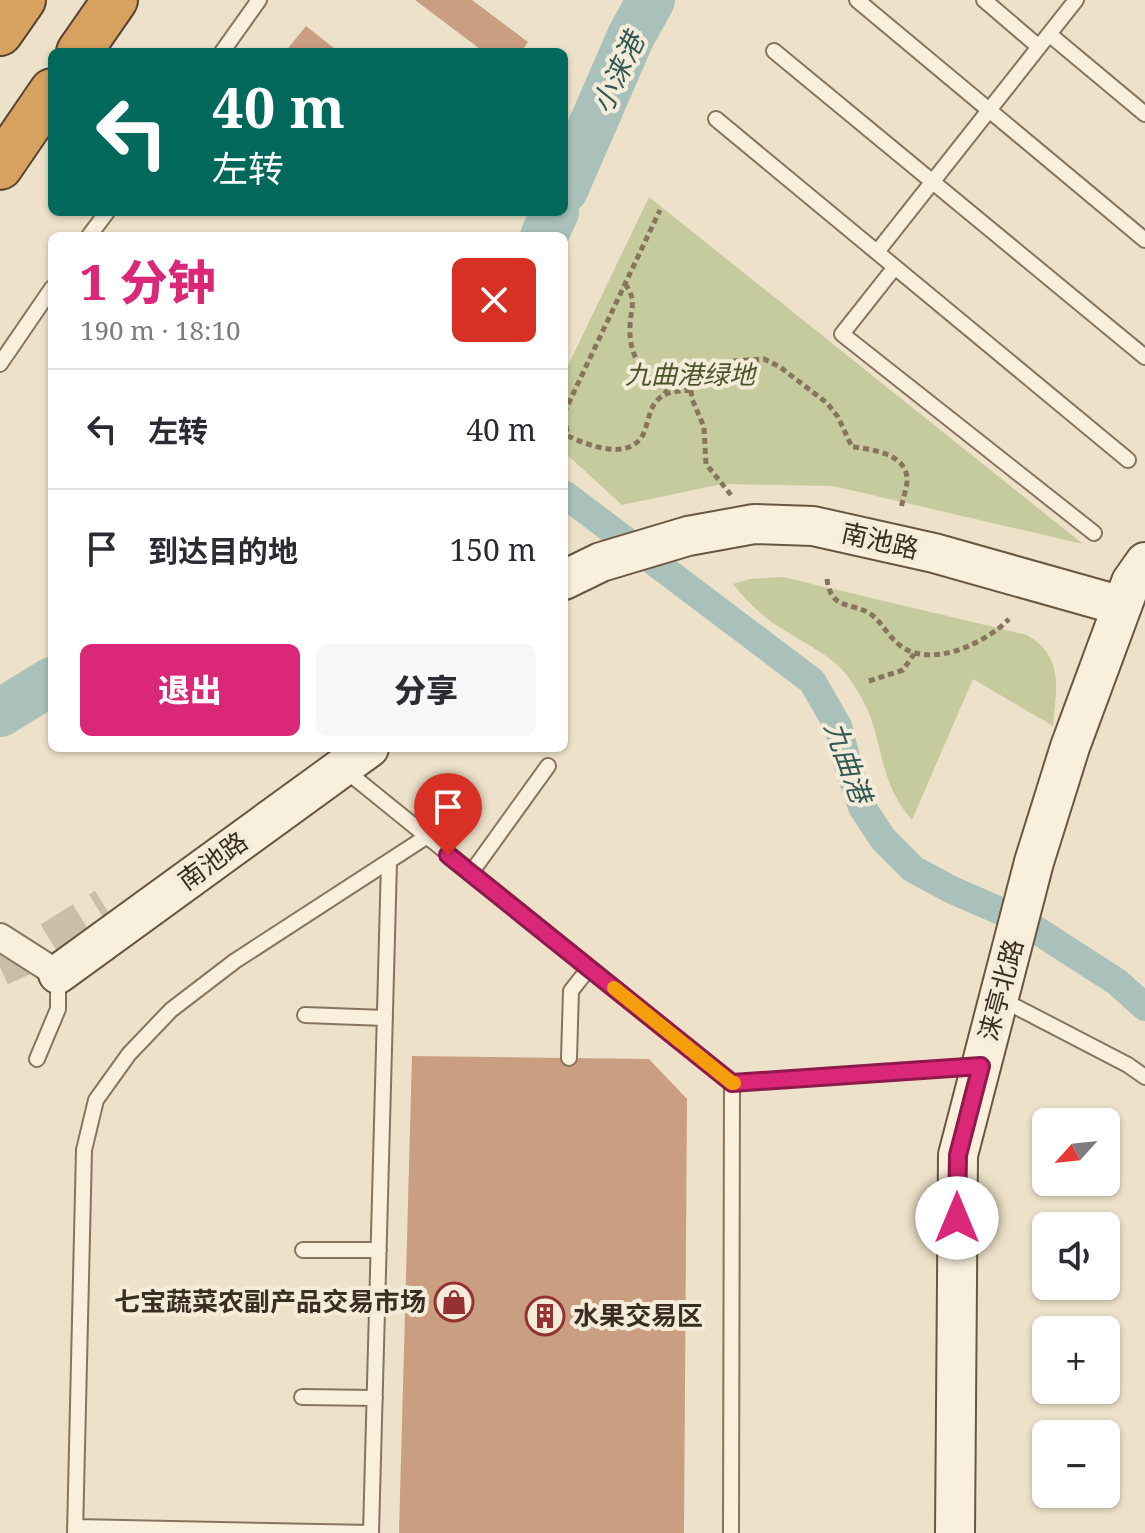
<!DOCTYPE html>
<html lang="zh">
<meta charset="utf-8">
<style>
body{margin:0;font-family:"Noto Serif","Noto Sans SC",serif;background:#f7f7f7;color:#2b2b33;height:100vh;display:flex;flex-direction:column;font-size:30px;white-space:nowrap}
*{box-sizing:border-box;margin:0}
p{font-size:26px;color:#7c7c81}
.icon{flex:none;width:44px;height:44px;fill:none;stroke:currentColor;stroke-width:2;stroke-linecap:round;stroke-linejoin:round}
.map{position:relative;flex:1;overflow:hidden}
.panel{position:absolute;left:48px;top:232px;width:520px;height:520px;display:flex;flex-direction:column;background:#fff;border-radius:12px;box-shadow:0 2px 6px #0004}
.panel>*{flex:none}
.banner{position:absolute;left:48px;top:48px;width:520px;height:168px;border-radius:12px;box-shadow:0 2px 6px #0004;background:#00695c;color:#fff;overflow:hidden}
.needle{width:52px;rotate:243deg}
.fabs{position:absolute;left:1032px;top:1108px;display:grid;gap:16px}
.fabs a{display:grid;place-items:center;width:88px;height:88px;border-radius:12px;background:#fff;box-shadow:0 2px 6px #0004;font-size:40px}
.pin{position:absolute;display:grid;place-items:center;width:68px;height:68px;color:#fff;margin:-82px -34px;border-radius:50% 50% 50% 0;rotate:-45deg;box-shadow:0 0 8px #0007}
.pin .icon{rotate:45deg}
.me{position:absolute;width:88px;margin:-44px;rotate:0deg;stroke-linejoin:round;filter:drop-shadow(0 0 6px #0008)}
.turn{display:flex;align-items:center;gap:28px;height:168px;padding:0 32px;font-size:36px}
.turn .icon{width:104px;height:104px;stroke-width:2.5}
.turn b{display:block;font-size:56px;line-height:68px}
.round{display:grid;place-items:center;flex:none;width:84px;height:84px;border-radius:12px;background:#f7f7f7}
.summary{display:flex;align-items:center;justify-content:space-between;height:136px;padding:0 32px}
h1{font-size:48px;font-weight:800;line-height:60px;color:#db2777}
.cta{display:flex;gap:16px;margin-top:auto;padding:16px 32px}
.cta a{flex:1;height:92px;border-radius:12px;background:#db2777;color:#fff;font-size:32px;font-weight:800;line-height:92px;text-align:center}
.cta a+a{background:#f7f7f7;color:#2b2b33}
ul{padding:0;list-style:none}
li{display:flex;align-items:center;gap:24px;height:120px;padding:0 32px;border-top:2px solid #e1e1e2}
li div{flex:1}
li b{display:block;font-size:30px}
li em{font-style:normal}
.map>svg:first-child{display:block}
.green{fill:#c6cb9d}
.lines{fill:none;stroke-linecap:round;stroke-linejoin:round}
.canal{stroke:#a9c1ba;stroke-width:28}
.river{stroke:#a9c1ba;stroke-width:48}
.building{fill:#c99e81}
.secondary-tunnel{stroke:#c9bea7;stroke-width:38;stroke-dasharray:38 19;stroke-linecap:butt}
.lane-casing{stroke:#88745e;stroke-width:18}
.street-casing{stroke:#88745e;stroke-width:30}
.secondary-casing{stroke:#6a5641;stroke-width:42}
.highway-casing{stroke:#574332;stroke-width:48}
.path{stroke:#88745e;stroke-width:5;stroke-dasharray:6 4;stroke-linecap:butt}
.lane{stroke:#f8efdc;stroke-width:14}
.street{stroke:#f8efdc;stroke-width:26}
.secondary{stroke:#f8efdc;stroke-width:38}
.highway{stroke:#d7a15f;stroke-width:44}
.route-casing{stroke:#8e194d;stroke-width:20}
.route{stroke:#db2777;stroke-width:14}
.slow{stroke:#f59e0b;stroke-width:14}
.labels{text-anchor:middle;stroke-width:8;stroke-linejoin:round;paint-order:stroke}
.park-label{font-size:26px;font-style:italic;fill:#4a5529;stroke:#f4ecd8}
.street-label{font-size:26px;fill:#3a2d21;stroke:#f4ecd8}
.poi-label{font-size:26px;font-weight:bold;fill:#3a2d21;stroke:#f4ecd8;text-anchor:end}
.water-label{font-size:28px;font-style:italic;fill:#315956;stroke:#f4ecd8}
</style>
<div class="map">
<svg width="1145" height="1533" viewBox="0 0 1145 1533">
<rect width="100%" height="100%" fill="#ede2c9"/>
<path class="green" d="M649,197L1083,544L833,486L722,484L622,505L564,452V374Z
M783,577L1027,635C1065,658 1056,688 1053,726L973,679L912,820C882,785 885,759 871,719C867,706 858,692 851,681C835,655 797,640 773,623C758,612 745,599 733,584L750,579Z"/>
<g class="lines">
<path class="canal" d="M564,494L812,681L838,726L848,766L862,807L883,839L913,869L952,890L1021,920L1117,982L1145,1007"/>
<path class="river" d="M564,190L631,36L651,0
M544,236L555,212
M0,713L52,681"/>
</g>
<path class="building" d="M415,0H472L528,42L521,52H484Z
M306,26L339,52H285Z
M412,1056L649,1059L687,1099L684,1533H399Z"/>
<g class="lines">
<path class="secondary-tunnel" d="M0,967L29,954L105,907"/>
<defs>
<path id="lane" d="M857,0L1145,240
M984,0L1039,47
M1049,34L1145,114
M774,51L1145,357
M222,52L259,0
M716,119L1128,460
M89,236L107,212
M877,252L1076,0
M895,267L842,334L1094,533
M0,364L52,288
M345,770L732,1083L731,1533
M471,873L548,766
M1001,999L1128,1065L1145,1077
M305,1015L385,1018
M569,1058L571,991L589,968
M37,1059L58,1009V975
M732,1083L979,1066
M303,1250H379
M302,1397L375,1398
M75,1527L371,1533L389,862
M75,1533L84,1150L96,1100L129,1054L171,1010L235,961L426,837"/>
<path id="street" d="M0,937L58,974"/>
<path id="secondary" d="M564,580L601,562L688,536L754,524L813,526L934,553L1122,606
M58,974L369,748
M955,1533L958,1155L1034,862L1070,747L1131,582L1145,562"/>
<path id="highway" d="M0,33L23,0
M79,52L115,0
M0,167L52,91"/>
</defs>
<use href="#lane" class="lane-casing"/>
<use href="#street" class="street-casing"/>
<use href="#secondary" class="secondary-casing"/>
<use href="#highway" class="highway-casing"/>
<path class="path" d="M625,284C638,301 630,309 630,328C629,358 645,377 668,393
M564,413L660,210
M564,416L568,436C590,446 633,463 645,430C649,418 650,405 661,397C669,391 681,391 691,390
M731,495L706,464L704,427L692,399L691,390L693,383L709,371L732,361L764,359L780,367L827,403L838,417L852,447C872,449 909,454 907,482C906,490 903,499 901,508
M827,579C831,612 853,601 872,615C882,623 887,634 897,643C927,671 985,644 1009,619
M869,681L903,670L914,654"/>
<use href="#lane" class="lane"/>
<use href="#street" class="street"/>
<use href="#secondary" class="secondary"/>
<use href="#highway" class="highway"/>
</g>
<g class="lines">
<defs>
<path id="route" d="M448,855L732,1083L981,1066L958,1155L957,1218"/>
</defs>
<use href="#route" class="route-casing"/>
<use href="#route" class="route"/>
<path class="slow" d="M614,988L732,1083H734"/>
</g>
<defs>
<symbol id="shop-ring" viewBox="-11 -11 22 22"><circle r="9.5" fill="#f4ecd8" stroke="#953133" stroke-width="1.5"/><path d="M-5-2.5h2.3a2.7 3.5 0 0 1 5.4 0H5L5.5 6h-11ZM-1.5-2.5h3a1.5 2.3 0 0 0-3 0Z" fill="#953133"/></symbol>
<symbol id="building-ring" viewBox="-11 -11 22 22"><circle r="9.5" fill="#f4ecd8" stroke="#953133" stroke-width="1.5"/><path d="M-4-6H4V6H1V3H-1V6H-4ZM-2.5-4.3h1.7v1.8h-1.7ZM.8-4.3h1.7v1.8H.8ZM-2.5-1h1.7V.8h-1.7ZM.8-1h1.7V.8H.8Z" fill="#953133"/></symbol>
</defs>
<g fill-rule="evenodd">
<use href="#shop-ring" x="432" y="1280" width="44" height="44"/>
<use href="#building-ring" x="523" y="1294" width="44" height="44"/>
</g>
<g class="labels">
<g class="park-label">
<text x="690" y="384">九曲港绿地</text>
</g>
<g class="street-label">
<text transform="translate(880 541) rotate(13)" y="9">南池路</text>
<text transform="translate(213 861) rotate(-36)" y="9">南池路</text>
<text transform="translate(1001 990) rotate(-75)" y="9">涞亭北路</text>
</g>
<g class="poi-label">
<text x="426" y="1311">七宝蔬菜农副产品交易市场</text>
<text x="573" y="1325" text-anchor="start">水果交易区</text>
</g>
<g class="water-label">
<text transform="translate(618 73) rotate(-65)" y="10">小涞港</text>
<text transform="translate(848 762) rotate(70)" y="10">九曲港</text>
</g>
</g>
</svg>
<div class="fabs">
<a><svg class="needle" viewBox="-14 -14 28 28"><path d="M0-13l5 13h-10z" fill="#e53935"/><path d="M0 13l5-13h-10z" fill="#7c7c81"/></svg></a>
<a><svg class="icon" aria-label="sound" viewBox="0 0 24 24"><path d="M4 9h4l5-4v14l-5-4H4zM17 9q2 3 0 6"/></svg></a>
<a>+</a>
<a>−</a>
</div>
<div class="pin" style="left:448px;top:855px;background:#d93025"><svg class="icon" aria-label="arrive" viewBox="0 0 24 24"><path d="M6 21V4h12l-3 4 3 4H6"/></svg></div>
<svg class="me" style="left:957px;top:1218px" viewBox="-20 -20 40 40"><circle r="19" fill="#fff"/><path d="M0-13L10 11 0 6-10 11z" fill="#db2777"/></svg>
<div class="banner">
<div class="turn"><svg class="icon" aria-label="left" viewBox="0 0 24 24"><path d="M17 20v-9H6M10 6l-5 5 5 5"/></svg><div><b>40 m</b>左转</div></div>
</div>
<section class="panel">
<div class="summary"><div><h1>1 分钟</h1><p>190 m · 18:10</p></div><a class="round" style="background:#d93025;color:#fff"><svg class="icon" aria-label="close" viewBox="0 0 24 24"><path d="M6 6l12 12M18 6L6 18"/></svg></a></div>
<ul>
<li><svg class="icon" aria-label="left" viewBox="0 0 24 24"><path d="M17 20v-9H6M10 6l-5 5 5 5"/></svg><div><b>左转</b></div><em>40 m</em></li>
<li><svg class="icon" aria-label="arrive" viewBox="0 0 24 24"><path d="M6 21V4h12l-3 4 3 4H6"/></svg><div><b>到达目的地</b></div><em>150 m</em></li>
</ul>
<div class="cta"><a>退出</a><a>分享</a></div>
</section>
</div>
